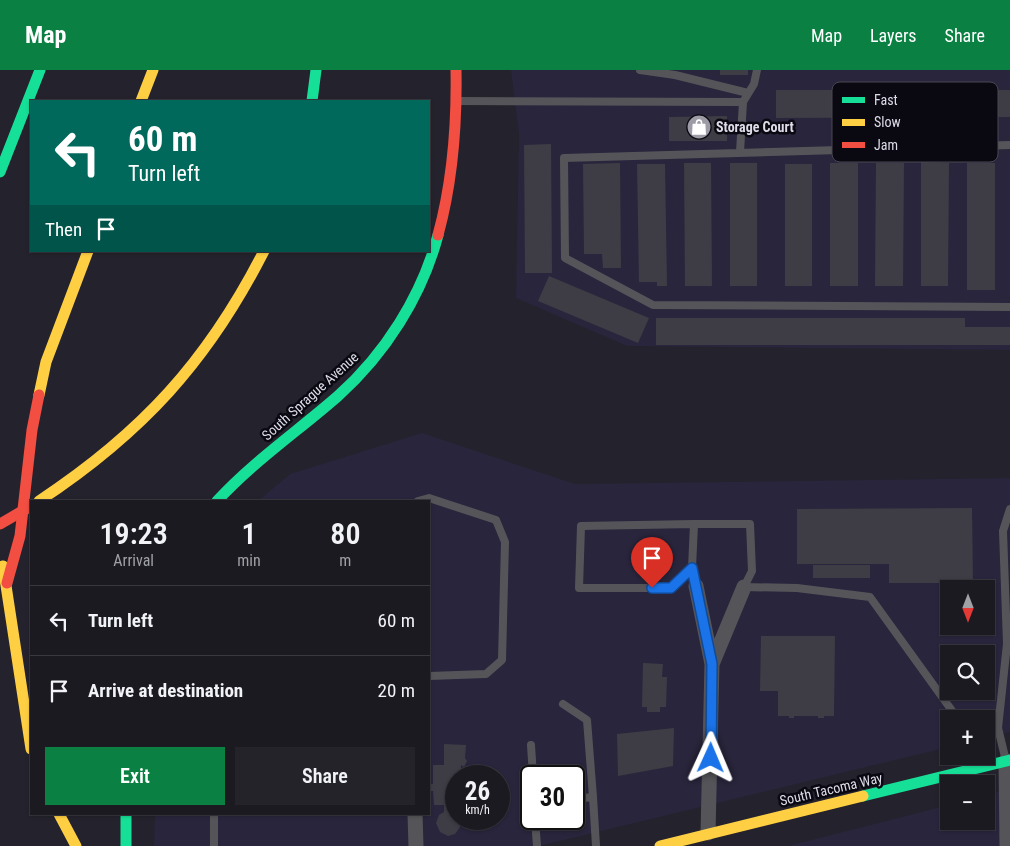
<!DOCTYPE html>
<meta charset="utf-8">
<style>
body{margin:0;font-family:"Roboto Condensed",sans-serif;background:#24232a;color:#f1f3f6;height:100vh;display:flex;flex-direction:column;font-size:19px;white-space:nowrap}
*{box-sizing:border-box;margin:0}
p{font-size:16px;color:#a0a1a5}
.icon{flex:none;width:28px;height:28px;fill:none;stroke:currentColor;stroke-width:2;stroke-linecap:round;stroke-linejoin:round}
.map{position:relative;flex:1;overflow:hidden}
.panel{position:absolute;left:30px;top:430px;width:400px;height:315px;display:flex;flex-direction:column;background:#1b1a21;border-radius:0px;box-shadow:0 1px 4px #0004,0 0 0 1px #39383f}
.panel>*{flex:none}
.guide{position:absolute;left:30px;top:30px;width:400px;height:152px;border-radius:0px;box-shadow:0 1px 4px #0004,0 0 0 1px #39383f;background:#00695c;color:#fff;overflow:hidden}
.needle{width:32px;rotate:180deg}
.buttons{position:absolute;left:940px;top:510px;display:grid;gap:10px}
.buttons a{display:grid;place-items:center;width:55px;height:55px;border-radius:0px;background:#1b1a21;box-shadow:0 1px 4px #0004,0 0 0 1px #39383f;font-size:25px}
.speed{position:absolute;left:445px;top:695px;display:flex;gap:10px;font-size:25px;font-weight:700;text-align:center}
.speed>*{display:grid;place-content:center;width:65px;height:65px;border-radius:50%;background:#1b1a21;box-shadow:0 1px 4px #0004,0 0 0 1px #39383f;line-height:1}
.speed small{font-size:12px;font-weight:400}
.speed .limit{border:2px solid #111;border-radius:8px;background:#fff;color:#111}
.pin{position:absolute;display:grid;place-items:center;width:42px;height:42px;color:#fff;margin:-51px -21px;border-radius:50% 50% 50% 0;rotate:-45deg;box-shadow:0 0 5px #0007}
.pin .icon{rotate:45deg}
.me{position:absolute;width:55px;margin:-28px;rotate:1deg;stroke-linejoin:round;filter:drop-shadow(0 0 4px #0008)}
.turn{display:flex;align-items:center;gap:18px;height:105px;padding:0 15px;font-size:22px}
.turn .icon{width:65px;height:65px;stroke-width:2.5}
.turn b{display:block;font-size:35px;line-height:42px}
.then{display:flex;align-items:center;height:48px;padding:0 15px;background:#0003;gap:10px;font-size:19px}
.eta{display:flex;justify-content:space-evenly;align-items:center;height:85px;text-align:center}
.eta b{font-size:30px;font-weight:600;line-height:35px}
.action{display:flex;gap:10px;margin-top:auto;padding:10px 15px}
.action a{flex:1;height:58px;border-radius:0px;background:#0b8043;color:#fff;font-size:20px;font-weight:600;line-height:58px;text-align:center}
.action a+a{background:#24232a;color:#f1f3f6}
ul{padding:0;list-style:none}
li{display:flex;align-items:center;gap:15px;height:70px;padding:0 15px;border-top:1px solid #39383f}
li div{flex:1}
li b{display:block;font-size:19px}
li em{font-style:normal}
header{display:flex;align-items:center;gap:30px;box-sizing:border-box;height:70px;padding:0 25px;background:#0b8043;color:#fff}
header strong{font-size:24px}
nav{display:flex;gap:28px;margin-inline-start:auto;font-size:18px}
.map>svg:first-child{display:block}
.built{fill:#29253c;fill-rule:evenodd}
.building{fill:#3e3d45}
.lines{fill:none;stroke-linecap:round;stroke-linejoin:round}
.lane{stroke:#555559;stroke-width:8}
.street{stroke:#555559;stroke-width:15}
.fast{stroke:#16e098;stroke-width:11}
.slow{stroke:#ffcf43;stroke-width:11}
.jam{stroke:#f24e42;stroke-width:11}
.jam-bridge{stroke:#f24e42;stroke-width:11}
.route-casing{stroke:#114b97;stroke-width:12}
.route{stroke:#1a73e8;stroke-width:9}
.labels{text-anchor:middle;stroke-width:5;stroke-linejoin:round;paint-order:stroke}
.poi-label{font-size:14px;font-weight:bold;fill:#dddce8;stroke:#0a0911;text-anchor:start}
.street-label{font-size:14px;fill:#dddce8;stroke:#0a0911}
.key{fill:#0a0911;stroke:#494852;stroke-width:1}
.key-label{font-size:14px;fill:#dddce8}
</style>
<header>
<strong>Map</strong>
<nav><a>Map</a><a>Layers</a><a>Share</a></nav>
</header>
<div class="map">
<svg width="1010" height="776" viewBox="0 0 1010 776">
<rect width="100%" height="100%" fill="#24222c"/>
<path class="built" d="M511,0H1010V280L627,276L516,228L519,64Z
M422,363L575,414L1010,408V662L986,667V649H949V677L539,776H154L155,744H429V431H258L290,404ZM949,519H986V556H949ZM949,584H986V621H949ZM456,706H499V749H456ZM531,706H574V749H531Z
M1010,719V776H788L949,735V751H986V725Z"/>
<path class="building" d="M720,0H748V5H720Z
M776,20H1010V47L776,48Z
M727,46V71H669V47Z
M551,74L552,203H525L524,75Z
M921,92L949,93L948,216H921Z
M620,93L621,198H603L602,184H584L583,94Z
M684,93H711L712,216H685Z
M730,93H757V216H730Z
M830,93H858V216H830Z
M876,93H904L903,216H875Z
M967,93H995V220H967Z
M637,94H665L667,216H657V212H639Z
M785,94H812V216H785Z
M549,206L649,248L638,273L538,231Z
M656,248H965V257H1010V275H656Z
M972,438L973,513H889V494H797V439Z
M813,495H870V508H813Z
M761,566H835L834,646H824V648H818V646H794V648H789V646H778V621H760Z
M643,593L663,594L662,607H667L666,637H660V642H647V637H642Z
M674,658L673,696L618,706L617,664Z
M444,674L466,675L465,688L467,691L464,697L461,695V706H456L455,743L456,749H460V757L455,764L448,766L440,762L436,753L439,745L444,742V735H434L433,721H429V714H433V695H444Z"/>
<g class="lines">
<path class="lane" d="M640,0L675,5L748,23
M457,31L743,32
M1010,75L564,88L565,188L653,235L1010,237
M740,82L743,32L754,14L757,0
M418,431L429,428L496,450L505,472L502,590L486,604L429,606
M1010,439L1003,461L1007,574H1010
M692,498L671,518H579L581,456L694,454
M696,516L692,498L694,454H750L752,501L744,517L797,518L870,527L958,649
M563,634L587,650L593,727L574,729
M531,675L533,706
M1006,691L998,658L1007,574
M593,727L596,776
M535,749L537,776
M214,776V744"/>
<path class="street" d="M696,516L712,594L708,763
M712,594L744,517
M1006,691L1007,776
M415,744L416,776"/>
<path class="fast" d="M312,31L316,0
M0,102L40,0
M217,431C254,391 298,361 338,326C385,284 422,226 438,165
M863,726L1010,690
M126,744V776"/>
<path class="slow" d="M141,31L153,0
M39,325L46,292L88,181
M39,431C142,363 208,291 264,181
M3,496L31,679
M59,744L76,776
M660,776L863,726"/>
<path class="jam" d="M438,165C453,110 457,57 456,0
M7,513L20,466L32,360L39,325"/>
<path class="jam-bridge" d="M0,454L31,436"/>
</g>
<g class="lines">
<defs>
<path id="route" d="M652,518H671L692,498L712,594L711,688"/>
</defs>
<use href="#route" class="route-casing"/>
<use href="#route" class="route"/>
</g>
<defs>
<symbol id="shop-disc" viewBox="-11 -11 22 22"><circle r="9.5" fill="#9c9ba6" stroke="#0a0911"/><path d="M-5-2.5h2.3a2.7 3.5 0 0 1 5.4 0H5L5.5 6h-11ZM-1.5-2.5h3a1.5 2.3 0 0 0-3 0Z" fill="#fff"/></symbol>
</defs>
<g fill-rule="evenodd">
<use href="#shop-disc" x="685" y="43" width="28" height="28"/>
</g>
<g class="labels">
<g class="poi-label">
<text x="716" y="62">Storage Court</text>
</g>
<g class="street-label">
<text transform="translate(310 326) rotate(-42)" y="5">South Sprague Avenue</text>
<text transform="translate(831 719) rotate(-13)" y="5">South Tacoma Way</text>
</g>
</g>
<rect x="832" y="12" width="166" height="80" rx="8" class="key"/>
<rect x="842" y="27" width="23" height="6" fill="#16e098"/>
<rect x="842" y="49" width="23" height="7" fill="#ffcf43"/>
<rect x="842" y="72" width="23" height="6" fill="#f24e42"/>
<g class="key-label">
<text x="874" y="35">Fast</text>
<text x="874" y="57">Slow</text>
<text x="874" y="80">Jam</text>
</g>
</svg>
<div class="buttons">
<a><svg class="needle" viewBox="-14 -14 28 28"><path d="M0-13l5 13h-10z" fill="#e53935"/><path d="M0 13l5-13h-10z" fill="#a0a1a5"/></svg></a>
<a><svg class="icon" aria-label="search" viewBox="0 0 24 24"><circle cx="10" cy="10" r="6"/><path d="M15 15l6 6"/></svg></a>
<a>+</a>
<a>−</a>
</div>
<div class="speed"><div>26<small>km/h</small></div><div class="limit">30</div></div>
<div class="pin" style="left:652px;top:518px;background:#d93025"><svg class="icon" aria-label="arrive" viewBox="0 0 24 24"><path d="M6 21V4h12l-3 4 3 4H6"/></svg></div>
<svg class="me" style="left:711px;top:688px" viewBox="-20 -20 40 40"><path d="M0-17L14 15 0 8-14 15z" fill="#1a73e8" stroke="#fff" stroke-width="4"/></svg>
<div class="guide">
<div class="turn"><svg class="icon" aria-label="left" viewBox="0 0 24 24"><path d="M17 20v-9H6M10 6l-5 5 5 5"/></svg><div><b>60 m</b>Turn left</div></div>
<div class="then">Then<svg class="icon" aria-label="arrive" viewBox="0 0 24 24"><path d="M6 21V4h12l-3 4 3 4H6"/></svg></div>
</div>
<section class="panel">
<div class="eta">
<div><b>19:23</b><p>Arrival</p></div>
<div><b>1</b><p>min</p></div>
<div><b>80</b><p>m</p></div>
</div>
<ul>
<li><svg class="icon" aria-label="left" viewBox="0 0 24 24"><path d="M17 20v-9H6M10 6l-5 5 5 5"/></svg><div><b>Turn left</b></div><em>60 m</em></li>
<li><svg class="icon" aria-label="arrive" viewBox="0 0 24 24"><path d="M6 21V4h12l-3 4 3 4H6"/></svg><div><b>Arrive at destination</b></div><em>20 m</em></li>
</ul>
<div class="action"><a>Exit</a><a>Share</a></div>
</section>
</div>
